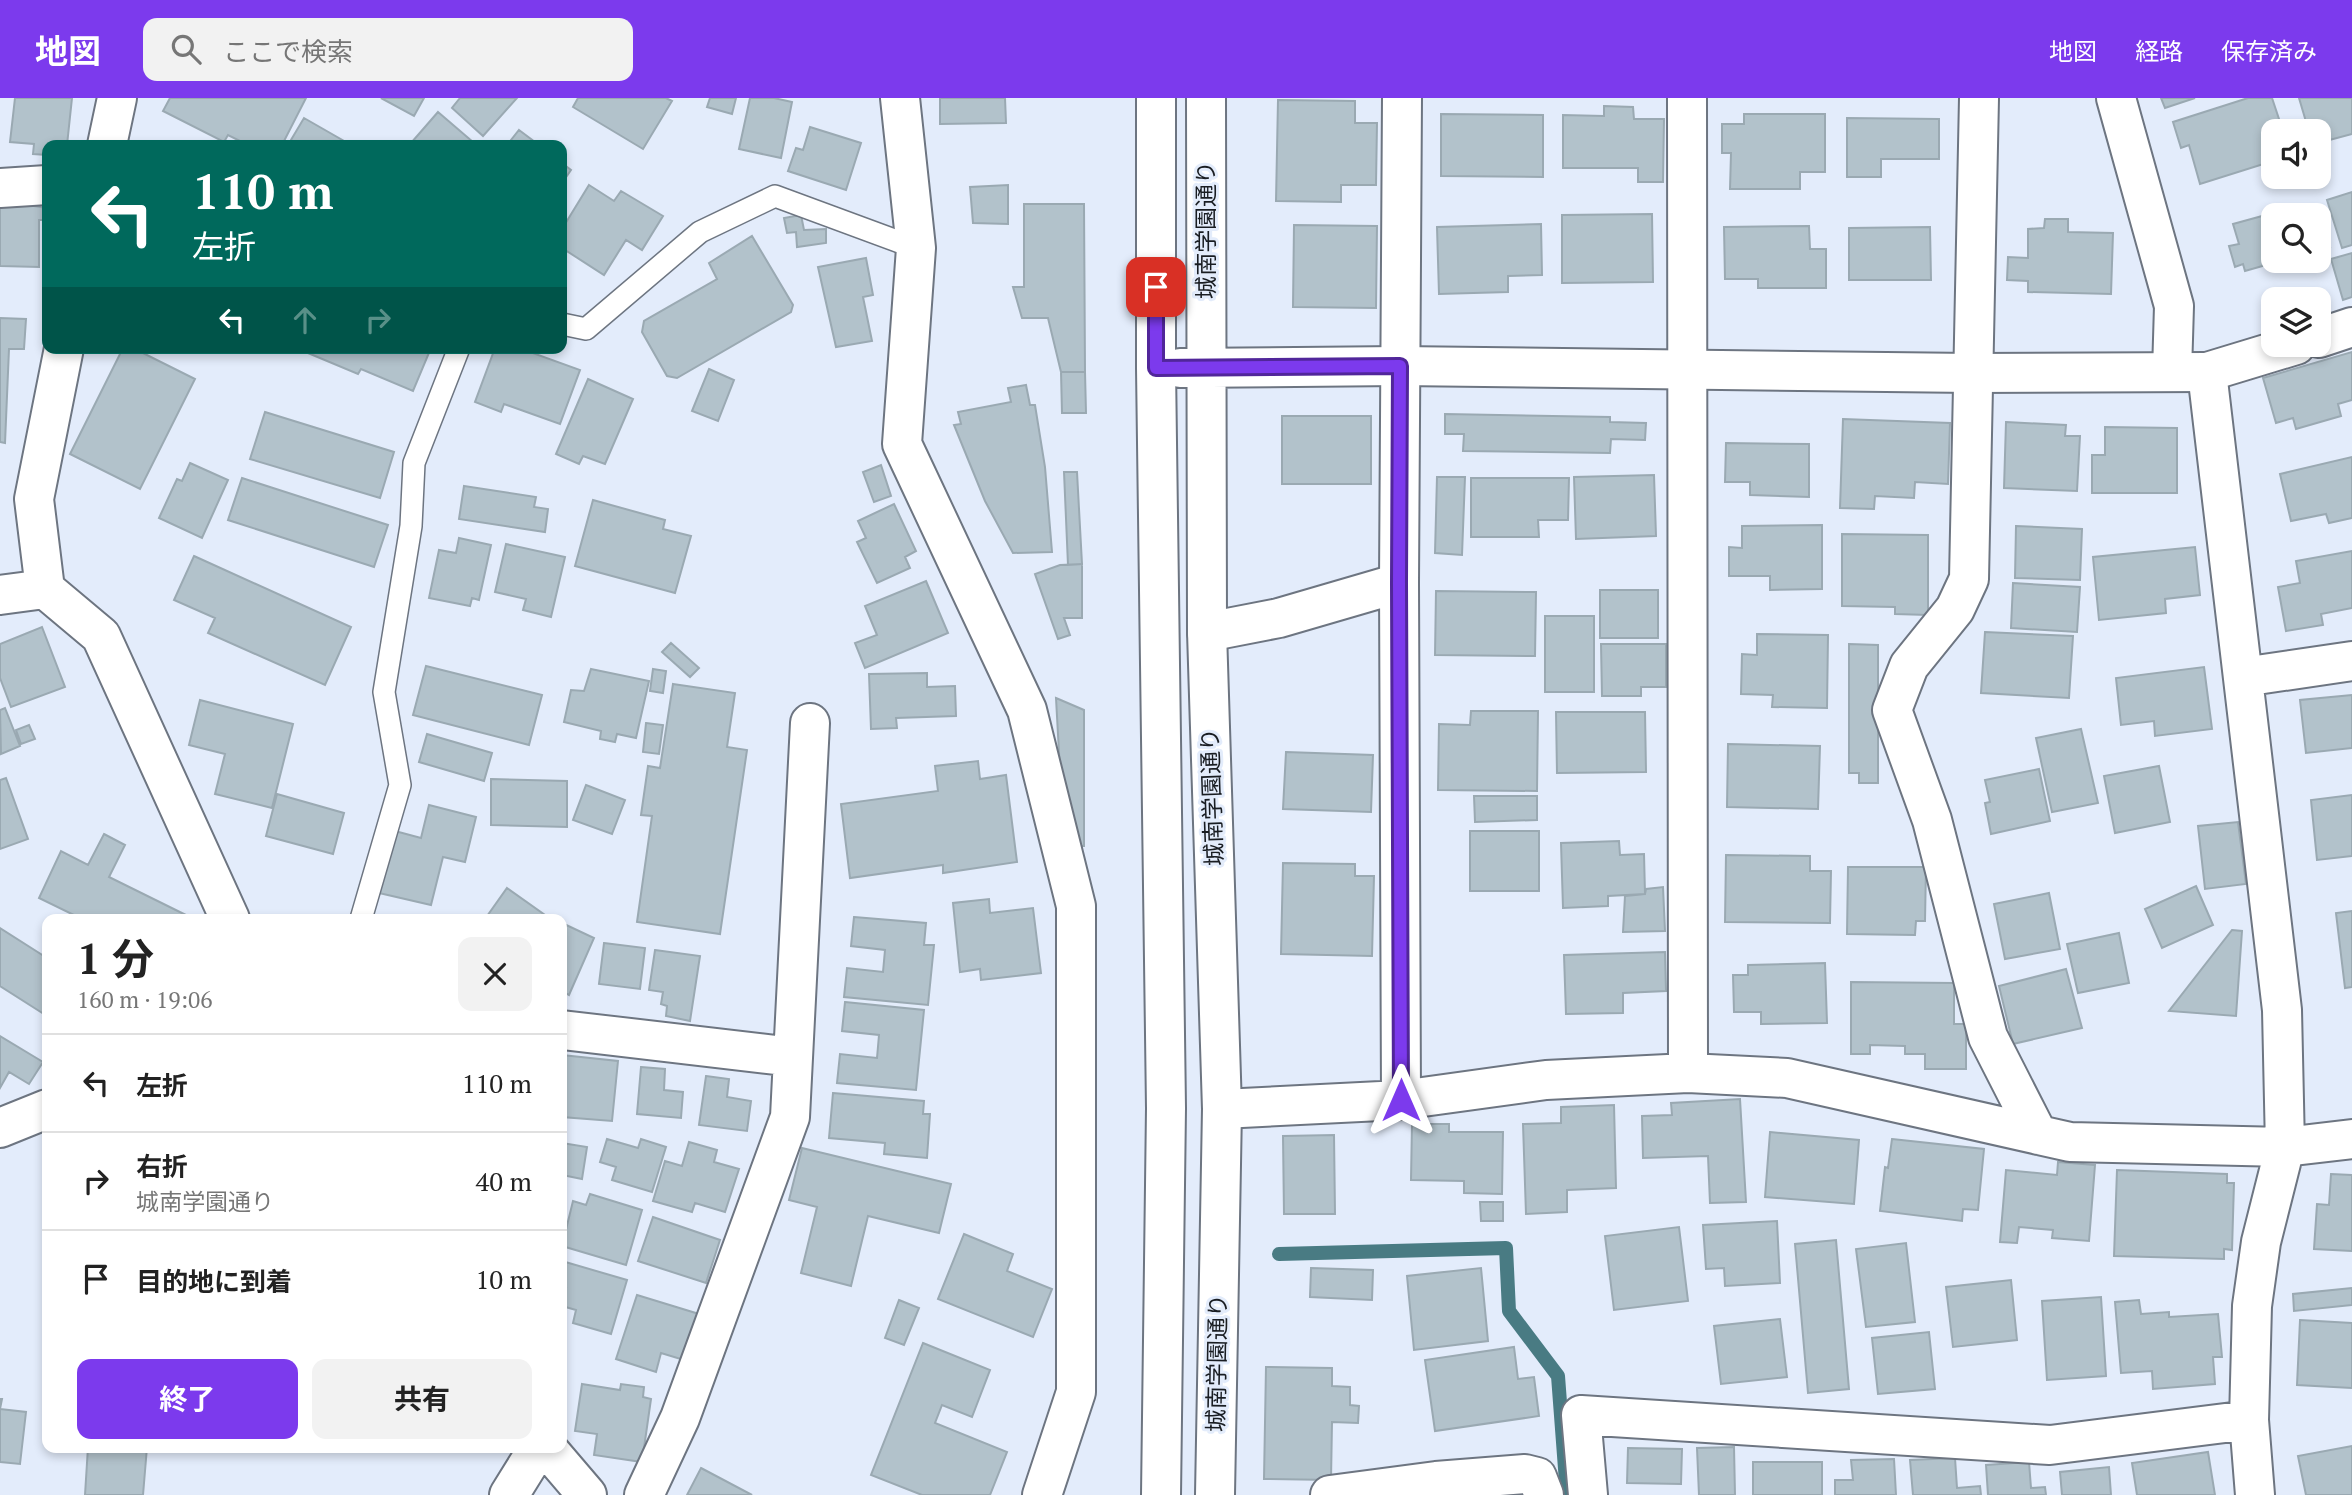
<!DOCTYPE html>
<html lang="ja">
<meta charset="utf-8">
<style>
body{margin:0;font-family:"PT Serif","Noto Sans JP",serif;background:#f2f2f2;color:#222;height:100vh;display:flex;flex-direction:column;font-size:26px;white-space:nowrap}
*{box-sizing:border-box;margin:0}
p{font-size:23px;color:#767676}
.icon{flex:none;width:38px;height:38px;fill:none;stroke:currentColor;stroke-width:2;stroke-linecap:round;stroke-linejoin:round}
.map{position:relative;flex:1;overflow:hidden}
.details{position:absolute;left:42px;top:816px;width:525px;height:539px;display:flex;flex-direction:column;background:#fff;border-radius:14px;box-shadow:0 4px 10px #0003}
.details>*{flex:none}
.hud{position:absolute;left:42px;top:42px;width:525px;height:214px;border-radius:14px;box-shadow:0 4px 10px #0003;background:#00695c;color:#fff;overflow:hidden}
.fabs{position:absolute;left:2261px;top:21px;display:grid;gap:14px}
.fabs a{display:grid;place-items:center;width:70px;height:70px;border-radius:14px;background:#fff;box-shadow:0 4px 10px #0003;font-size:35px}
.pin{position:absolute;display:grid;place-items:center;width:60px;height:60px;color:#fff;margin:-30px;border-radius:14px;box-shadow:0 4px 10px #0006}
.me{position:absolute;width:77px;margin:-38px;rotate:0deg;stroke-linejoin:round;filter:drop-shadow(0 0 5px #0008)}
.turn{display:flex;align-items:center;gap:24px;height:147px;padding:0 35px;font-size:32px}
.turn .icon{width:91px;height:91px;stroke-width:2.5}
.turn b{display:block;font-size:49px;line-height:60px}
.lanes{display:flex;align-items:center;height:66px;padding:0 35px;background:#0003;justify-content:center;gap:35px;direction:ltr}
.lanes .off{opacity:.35}
.round{display:grid;place-items:center;flex:none;width:74px;height:74px;border-radius:14px;background:#f2f2f2}
.head{display:flex;align-items:center;justify-content:space-between;height:119px;padding:0 35px}
h1{font-size:42px;font-weight:700;line-height:52px}
.cta{display:flex;gap:14px;margin-top:auto;padding:14px 35px}
.cta a{flex:1;height:80px;border-radius:14px;background:#7c3aed;color:#fff;font-size:28px;font-weight:700;line-height:80px;text-align:center}
.cta a+a{background:#f2f2f2;color:#222}
ul{padding:0;list-style:none}
li{display:flex;align-items:center;gap:21px;height:98px;padding:0 35px;border-top:2px solid #e0e0e0}
li div{flex:1}
li b{display:block;font-size:26px}
li em{font-style:normal}
header{display:flex;align-items:center;gap:42px;box-sizing:border-box;height:98px;padding:0 35px;background:#7c3aed;color:#fff}
header strong{font-size:33px}
nav{display:flex;gap:38px;margin-inline-start:auto;font-size:24px}
.search{width:490px;height:63px;background:#f2f2f2;display:flex;align-items:center;gap:18px;box-sizing:border-box;padding:0 24px;border-radius:14px;color:#767676;font-size:26px}
.map>svg:first-child{display:block}
.lines{fill:none;stroke-linecap:round;stroke-linejoin:round}
.stream{stroke:#497b83;stroke-width:14}
.building{fill:#b2c2cb;stroke:#9aa9b2;stroke-width:2}
.lane-casing{stroke:#6d7581;stroke-width:24}
.street-casing{stroke:#6d7581;stroke-width:42}
.secondary-casing{stroke:#6d7581;stroke-width:42}
.lane{stroke:#fff;stroke-width:21}
.street{stroke:#fff;stroke-width:38}
.secondary{stroke:#fff;stroke-width:38}
.route-casing{stroke:#51269a;stroke-width:18}
.route{stroke:#7c3aed;stroke-width:12}
.labels{text-anchor:middle;stroke-width:6;stroke-linejoin:round;paint-order:stroke}
.street-label{font-size:23px;fill:#191d22;stroke:#e3ecfb}
</style>
<header>
<strong>地図</strong>
<div class="search"><svg class="icon" aria-label="search" viewBox="0 0 24 24"><circle cx="10" cy="10" r="6"/><path d="M15 15l6 6"/></svg>ここで検索</div>
<nav><a>地図</a><a>経路</a><a>保存済み</a></nav>
</header>
<div class="map">
<svg width="2352" height="1397" viewBox="0 0 2352 1397">
<rect width="100%" height="100%" fill="#e3ecfb"/>
<g class="lines">
<path class="stream" d="M1279,1156L1506,1150L1509,1213L1558,1278L1567,1397"/>
</g>
<path class="building" d="M15,0H72L67,47H47V57L33,56L34,46L10,44Z
M170,0H306L282,47H248L228,37L224,44L163,13Z
M381,0H424L414,18Z
M460,0H517L483,38L452,10Z
M578,0H666L672,3L643,51L573,9Z
M710,0H736L732,16L707,9Z
M750,0H774L792,4L781,60L739,51Z
M940,0H1005L1006,25L940,26Z
M2161,0H2195L2165,10Z
M2248,0H2272L2283,33H2273V63L2200,86L2189,47L2181,50L2173,24Z
M2299,0H2352V36L2322,44L2316,24L2307,27Z
M1278,2L1355,3V25H1377L1376,87H1341V104L1276,103Z
M1604,8L1633,9L1634,21H1664L1663,84H1638V70H1563V17L1604,18Z
M438,14L473,44L470,47H413L411,45Z
M1441,16L1543,17V79L1441,78Z
M1744,16H1825V74H1800V91H1730L1731,55H1722V26H1744Z
M304,20L351,47H288Z
M1847,20L1939,21V61H1881V79H1847Z
M810,29L861,45L846,92L788,73L796,50L803,52Z
M519,32L539,47H507Z
M562,65L571,72L562,85Z
M589,87L614,103L621,93L663,118L642,152L626,142L604,177L562,150V131Z
M1008,87V126L973,125L970,89Z
M2352,94V147L2342,150L2327,102Z
M0,103L47,110V122H39V169L0,168Z
M1024,106H1084L1085,274H1061L1048,220H1022L1013,189H1024Z
M2284,112L2286,117H2273V163H2280L2245,173L2243,166L2235,169L2229,148L2239,146L2233,126Z
M2319,112L2330,149L2319,152V117H2300Z
M1652,116L1653,184L1562,185V117Z
M801,117L804,132L826,131V145L797,149L796,134L787,135L784,120Z
M2045,121H2068V134L2113,135L2111,196L2028,194V183L2007,182L2008,159L2028,160V131L2044,130Z
M1541,126L1542,177L1508,178V194L1439,196L1437,129Z
M1294,127L1377,128L1376,210L1293,209Z
M1809,128L1810,151H1826V190H1758V181H1725L1724,129Z
M1930,129L1931,182H1849V130Z
M752,138L793,207L791,214L677,280L667,278L642,234L644,223L717,181L709,165Z
M2352,155V199L2343,202L2331,161Z
M866,160L873,197L863,199L872,243L836,249L818,169Z
M0,220L26,221L24,251H9L5,345L0,344Z
M123,250H133L195,281L140,391L70,356Z
M296,250H431L413,293L361,271L358,276Z
M495,250H519L580,272L560,326L504,306L501,314L475,304Z
M2352,254V302L2338,306L2341,318L2296,331L2293,320L2276,325L2263,280Z
M709,271L734,282L718,323L692,313Z
M1061,274H1085L1086,315H1062Z
M588,281L633,301L605,366L583,358L579,366L556,356Z
M1026,287L1030,307H1035L1045,369L1052,454L1013,455L985,403L954,327L961,326L958,314L1011,304L1008,290Z
M265,314L394,354L380,400L250,361Z
M1445,316L1610,319V324L1646,325L1645,342L1611,341L1610,355L1463,353L1464,336H1445Z
M1282,318H1371V386H1282Z
M1843,321L1950,325L1948,386L1915,384L1914,400L1875,398L1874,411L1840,410Z
M2006,324L2066,327L2065,338H2080L2077,393L2004,390Z
M2105,329L2177,330V395H2092V357H2105Z
M1726,345L1809,346V399L1750,397V384H1725Z
M2352,359V420L2329,425L2326,416L2291,423L2280,376Z
M190,365L228,382L202,440L159,420L177,381L182,383Z
M881,367L891,398L874,404L863,374Z
M1064,374H1077L1082,466L1068,467Z
M1654,377L1656,438L1576,441L1574,379Z
M1437,379H1465L1462,457L1435,455Z
M242,380L388,427L374,469L228,422Z
M1471,380H1569L1568,422H1538L1539,439H1471Z
M464,388L536,399L534,409L548,411L545,434L459,421Z
M593,402L665,422L663,431L691,438L675,495L575,468Z
M894,406L916,453L905,459L910,470L877,485L857,444L866,440L858,423Z
M1822,427V491L1770,492V478H1729V449L1742,450V428Z
M2016,428L2082,431L2080,482L2015,480Z
M1842,436L1928,437V517L1895,516V509L1842,508Z
M459,440L491,447L479,502L472,500L470,508L429,500L439,452L456,455Z
M506,446L565,459L551,519L523,512L526,501L495,494Z
M2195,449L2200,497L2165,501L2166,515L2099,522L2093,459Z
M2352,453V510L2321,516L2323,527L2286,533L2278,489L2300,485L2296,463Z
M194,458L351,529L325,587L208,535L215,520L174,502Z
M1082,466V520H1064L1070,537L1058,541L1035,476L1060,467Z
M926,483L948,535L865,570L855,545L877,537L865,508Z
M2013,485L2080,489L2077,534L2011,530Z
M1600,492H1658V540H1600Z
M1436,493L1536,494L1535,558L1435,557Z
M1545,518H1594V594H1545Z
M42,529L65,589L11,609L0,580V546Z
M1985,534L2073,538L2069,600L1981,595Z
M1757,536L1828,537L1827,610L1772,609L1773,597L1741,596L1742,556L1757,557Z
M671,545L699,570L690,579L662,554Z
M1601,546H1666V589H1641V598H1602Z
M1849,546L1878,547V685H1859V675H1849Z
M426,568L542,597L529,647L413,617Z
M2204,569L2212,631L2155,638L2154,623L2121,627L2116,580Z
M591,571L649,583L636,640L617,636L615,644L600,641L601,633L564,624L571,592L584,593Z
M653,571L666,573L663,595L650,593Z
M927,575V589L955,588L956,618L896,620L897,630L871,631L869,576Z
M673,586L735,595L727,649L747,652L720,836L637,824L652,718L641,717L648,668L660,670Z
M2352,597V650L2306,655L2300,602Z
M1056,600L1084,612V748H1080L1061,691Z
M200,602L293,626L272,710L215,696L225,656L189,647Z
M5,610L20,648L1,656L0,612Z
M1471,613H1538L1537,693L1438,692L1439,626L1470,627Z
M1556,614H1645L1646,674L1557,675Z
M646,625L663,627L659,656L643,654Z
M29,627L35,641L21,646L16,632Z
M2081,631L2098,705L2052,714L2036,640Z
M427,636L492,655L484,683L419,664Z
M1728,646L1820,648L1818,711L1727,709Z
M1286,654L1373,657L1371,714L1283,711Z
M978,663L980,681L1006,677L1017,764L943,775V767L850,780L841,706L938,693L935,668Z
M2159,668L2170,724L2115,735L2104,678Z
M2039,671L2050,723L1991,736L1985,705L1990,704L1985,682Z
M6,680L28,741L0,751V682Z
M491,681L567,683V729L491,727Z
M586,687L625,702L612,736L573,722Z
M277,696L344,715L333,756L266,738Z
M2352,697V758L2317,762L2311,702Z
M1474,698H1537V722L1475,724Z
M429,707L476,719L465,764L443,759L431,807L379,795L395,733L421,740Z
M2238,724L2246,786L2205,791L2198,728Z
M1470,733H1539V793H1470Z
M104,736L125,747L109,779L194,821H82L39,800L61,753L88,767Z
M1619,743L1620,757L1644,756L1645,796L1608,798V808L1563,810L1561,745Z
M1726,757L1810,758V773H1831L1830,825L1725,824Z
M1283,765L1355,766V778H1374L1372,858L1281,856Z
M1848,769H1926L1925,823H1916L1915,837L1847,836Z
M2196,788L2213,827L2162,850L2145,811Z
M1663,789L1665,833L1623,834L1625,798L1645,796L1646,791Z
M507,790L545,817L542,821H485Z
M2049,795L2060,851L2005,861L1994,806Z
M989,801L990,815L1033,810L1041,875L981,882L980,871L960,874L953,805Z
M2352,813V889L2345,890L2336,815Z
M854,819L926,825L924,847H934L928,907L844,899L847,870L883,874L885,852L851,848Z
M562,825L594,840L569,897L562,893Z
M0,830L47,860V918L0,888Z
M2232,832L2242,833L2236,918L2169,913Z
M2119,835L2129,885L2078,895L2067,846Z
M604,845L645,850L640,891L599,886Z
M655,852L700,858L690,923L666,918L667,908L661,906L663,894L649,892Z
M1665,854L1666,893L1623,895V915L1566,916L1564,857Z
M1825,865L1827,925L1761,926V914H1734L1733,877H1748V867Z
M2066,871L2082,930L2013,946L1999,888Z
M1851,884L1954,885V926H1966V971H1925V956H1905V948L1870,947V956H1851Z
M845,904L924,912L916,992L837,985L840,956L877,960L879,937L842,933Z
M0,938L43,964L29,986L9,974L0,990Z
M562,957L618,963L612,1023L562,1019Z
M641,969L665,971L664,992L683,994L681,1020L637,1016Z
M706,978L729,981L727,999L751,1003L747,1033L699,1027Z
M833,995L924,1003L923,1016H930L927,1060L884,1056L885,1045L829,1040Z
M1740,1001L1746,1104L1710,1105L1708,1058L1643,1060L1642,1018L1672,1017L1671,1005Z
M1614,1007L1616,1090L1567,1092V1114L1526,1116L1523,1026L1561,1025V1009Z
M1412,1026H1449V1034H1503L1502,1096L1464,1095V1083L1411,1082Z
M1770,1034L1859,1042L1854,1106L1765,1099Z
M1334,1037L1335,1116H1284L1283,1038Z
M607,1041L638,1050L641,1041L666,1049L652,1094L612,1082L616,1069L600,1064Z
M1892,1041L1984,1051L1978,1112L1963,1111L1962,1123L1880,1113L1885,1069L1888,1070Z
M689,1044L717,1052L714,1064L739,1071L725,1114L695,1105L692,1114L653,1103L665,1063L682,1068Z
M562,1045L587,1049L582,1081L562,1077Z
M802,1050L951,1086L939,1135L868,1118L851,1188L801,1175L817,1109L789,1102Z
M2058,1064L2095,1067L2089,1143L2052,1140L2053,1132L2019,1129L2017,1145L2000,1144L2006,1072L2057,1077Z
M2117,1072L2227,1076V1085H2234L2232,1152L2224,1151V1161L2114,1158Z
M2331,1076L2352,1077V1153L2314,1151L2317,1106L2329,1107Z
M590,1096L642,1112L626,1167L562,1148L573,1103L586,1107Z
M1480,1104H1503V1123H1481Z
M653,1119L720,1142L706,1185L638,1163Z
M1777,1123L1780,1185L1725,1188L1724,1170L1706,1171L1703,1127Z
M1679,1129L1688,1203L1614,1212L1605,1138Z
M964,1136L1013,1156L1007,1173L1052,1191L1033,1239L938,1201Z
M1836,1142L1849,1291L1808,1295L1795,1146Z
M1906,1145L1915,1224L1866,1229L1856,1151Z
M562,1163L627,1182L611,1236L573,1225L576,1212L562,1208L566,1190L562,1189Z
M1311,1170L1373,1172L1372,1202L1310,1199Z
M1481,1170L1488,1243L1414,1252L1407,1178Z
M2011,1182L2017,1242L1953,1249L1946,1189Z
M2352,1190V1207L2294,1213L2293,1196Z
M637,1197L699,1216L684,1262L661,1255L656,1274L616,1261Z
M2101,1199L2106,1278L2047,1282L2042,1203Z
M899,1202L919,1210L904,1247L885,1240Z
M2139,1202L2141,1216L2169,1214V1219L2218,1216L2222,1259H2213L2215,1286L2153,1291L2152,1273L2121,1275L2115,1204Z
M1780,1221L1787,1279L1721,1286L1714,1228Z
M2300,1222L2352,1225V1290L2297,1287Z
M1929,1234L1935,1291L1878,1296L1872,1240Z
M923,1245L990,1272L972,1319L942,1307L935,1325L1007,1354L990,1397H922L871,1377Z
M1514,1249L1518,1281L1534,1279L1539,1318L1435,1333L1425,1262Z
M1266,1269L1332,1270V1288L1350,1289V1307L1359,1308L1358,1325L1332,1324L1331,1382L1264,1381Z
M582,1286L620,1292L621,1286L644,1289L643,1299L651,1301L642,1364L594,1357L597,1336L575,1333Z
M0,1301H2L0,1311L26,1314L20,1366L0,1364Z
M2352,1348V1397H2306L2298,1358Z
M88,1349H147L143,1397H85Z
M1734,1349L1735,1397H1699L1697,1350Z
M1628,1350L1682,1351L1681,1386L1627,1385Z
M2208,1354L2215,1397H2137L2132,1365Z
M1955,1360L1957,1390L1980,1388L1981,1397H1913L1910,1362Z
M1894,1361L1896,1397H1835V1382H1853L1851,1362Z
M1753,1364H1822V1397H1753Z
M2029,1364L2031,1390L2045,1389L2046,1397H1988L1986,1367Z
M2109,1369L2111,1397H2062L2060,1374Z
M701,1370L752,1397H687Z"/>
<g class="lines">
<defs>
<path id="lane" d="M562,226L586,231L700,134L775,98L916,150
M361,821L400,687L384,594L411,428L414,365L459,250"/>
<path id="street" d="M900,0L916,150L902,346L1027,612L1076,808V1294L1042,1397
M1687,0L1688,975
M1979,0L1969,481L1955,511L1909,568L1892,612L1932,722L1988,939L2038,1037
M2116,0L2174,208L2172,274
M107,47L117,0
M0,90L47,87
M2319,240L2352,229
M64,250L34,401L45,491L101,538L230,821
M0,497L45,491
M1207,534L1279,520L1399,485
M2243,579L2352,563
M562,932L793,959
M1401,1002L1399,485L1402,0
M1222,1011L1401,1002L1546,982L1688,975L1787,980L2070,1044L2285,1049L2352,1041
M0,1030L47,1011
M546,1349L587,1397
M509,1397L532,1360L535,1349
M644,1397L680,1320L790,1019L810,625
M1330,1397L1436,1383L1525,1376L1537,1379L1544,1397
M1588,1397L1581,1317L2050,1347L2249,1322
M2255,1397L2249,1322L2252,1208L2261,1144L2285,1049L2282,912L2207,274L2296,247"/>
<path id="secondary" d="M1156,0V270L1166,1010L1161,1397
M1206,0L1207,534L1222,1011L1215,1397
M1180,270L1400,268L1972,275L2207,274"/>
</defs>
<use href="#lane" class="lane-casing"/>
<use href="#street" class="street-casing"/>
<use href="#secondary" class="secondary-casing"/>
<use href="#lane" class="lane"/>
<use href="#street" class="street"/>
<use href="#secondary" class="secondary"/>
</g>
<g class="lines">
<defs>
<path id="route" d="M1156,189V270L1400,268L1399,485L1401,1002"/>
</defs>
<use href="#route" class="route-casing"/>
<use href="#route" class="route"/>
</g>
<g class="labels">
<g class="street-label">
<text transform="translate(1206 132) rotate(-90)" y="8">城南学園通り</text>
<text transform="translate(1212 699) rotate(-92)" y="8">城南学園通り</text>
<text transform="translate(1217 1265) rotate(-89)" y="8">城南学園通り</text>
</g>
</g>
</svg>
<div class="fabs">
<a><svg class="icon" aria-label="sound" viewBox="0 0 24 24"><path d="M4 9h4l5-4v14l-5-4H4zM17 9q2 3 0 6"/></svg></a>
<a><svg class="icon" aria-label="search" viewBox="0 0 24 24"><circle cx="10" cy="10" r="6"/><path d="M15 15l6 6"/></svg></a>
<a><svg class="icon" aria-label="layers" viewBox="0 0 24 24"><path d="M12 4l9 5-9 5-9-5zM3 14l9 5 9-5"/></svg></a>
</div>
<div class="pin" style="left:1156px;top:189px;background:#d93025"><svg class="icon" aria-label="arrive" viewBox="0 0 24 24"><path d="M6 21V4h12l-3 4 3 4H6"/></svg></div>
<svg class="me" style="left:1401px;top:1002px" viewBox="-20 -20 40 40"><path d="M0-17L14 15 0 8-14 15z" fill="#7c3aed" stroke="#fff" stroke-width="4"/></svg>
<div class="hud">
<div class="turn"><svg class="icon" aria-label="left" viewBox="0 0 24 24"><path d="M17 20v-9H6M10 6l-5 5 5 5"/></svg><div><b>110 m</b>左折</div></div>
<div class="lanes"><svg class="icon" aria-label="left" viewBox="0 0 24 24"><path d="M17 20v-9H6M10 6l-5 5 5 5"/></svg><svg class="icon off" aria-label="ahead" viewBox="0 0 24 24"><path d="M12 20V5M6 11l6-6 6 6"/></svg><svg class="icon off" aria-label="right" viewBox="0 0 24 24"><path d="M7 20v-9h11M14 6l5 5-5 5"/></svg></div>
</div>
<section class="details">
<div class="head"><div><h1>1 分</h1><p>160 m · 19:06</p></div><a class="round"><svg class="icon" aria-label="close" viewBox="0 0 24 24"><path d="M6 6l12 12M18 6L6 18"/></svg></a></div>
<ul>
<li><svg class="icon" aria-label="left" viewBox="0 0 24 24"><path d="M17 20v-9H6M10 6l-5 5 5 5"/></svg><div><b>左折</b></div><em>110 m</em></li>
<li><svg class="icon" aria-label="right" viewBox="0 0 24 24"><path d="M7 20v-9h11M14 6l5 5-5 5"/></svg><div><b>右折</b><p>城南学園通り</p></div><em>40 m</em></li>
<li><svg class="icon" aria-label="arrive" viewBox="0 0 24 24"><path d="M6 21V4h12l-3 4 3 4H6"/></svg><div><b>目的地に到着</b></div><em>10 m</em></li>
</ul>
<div class="cta"><a>終了</a><a>共有</a></div>
</section>
</div>
